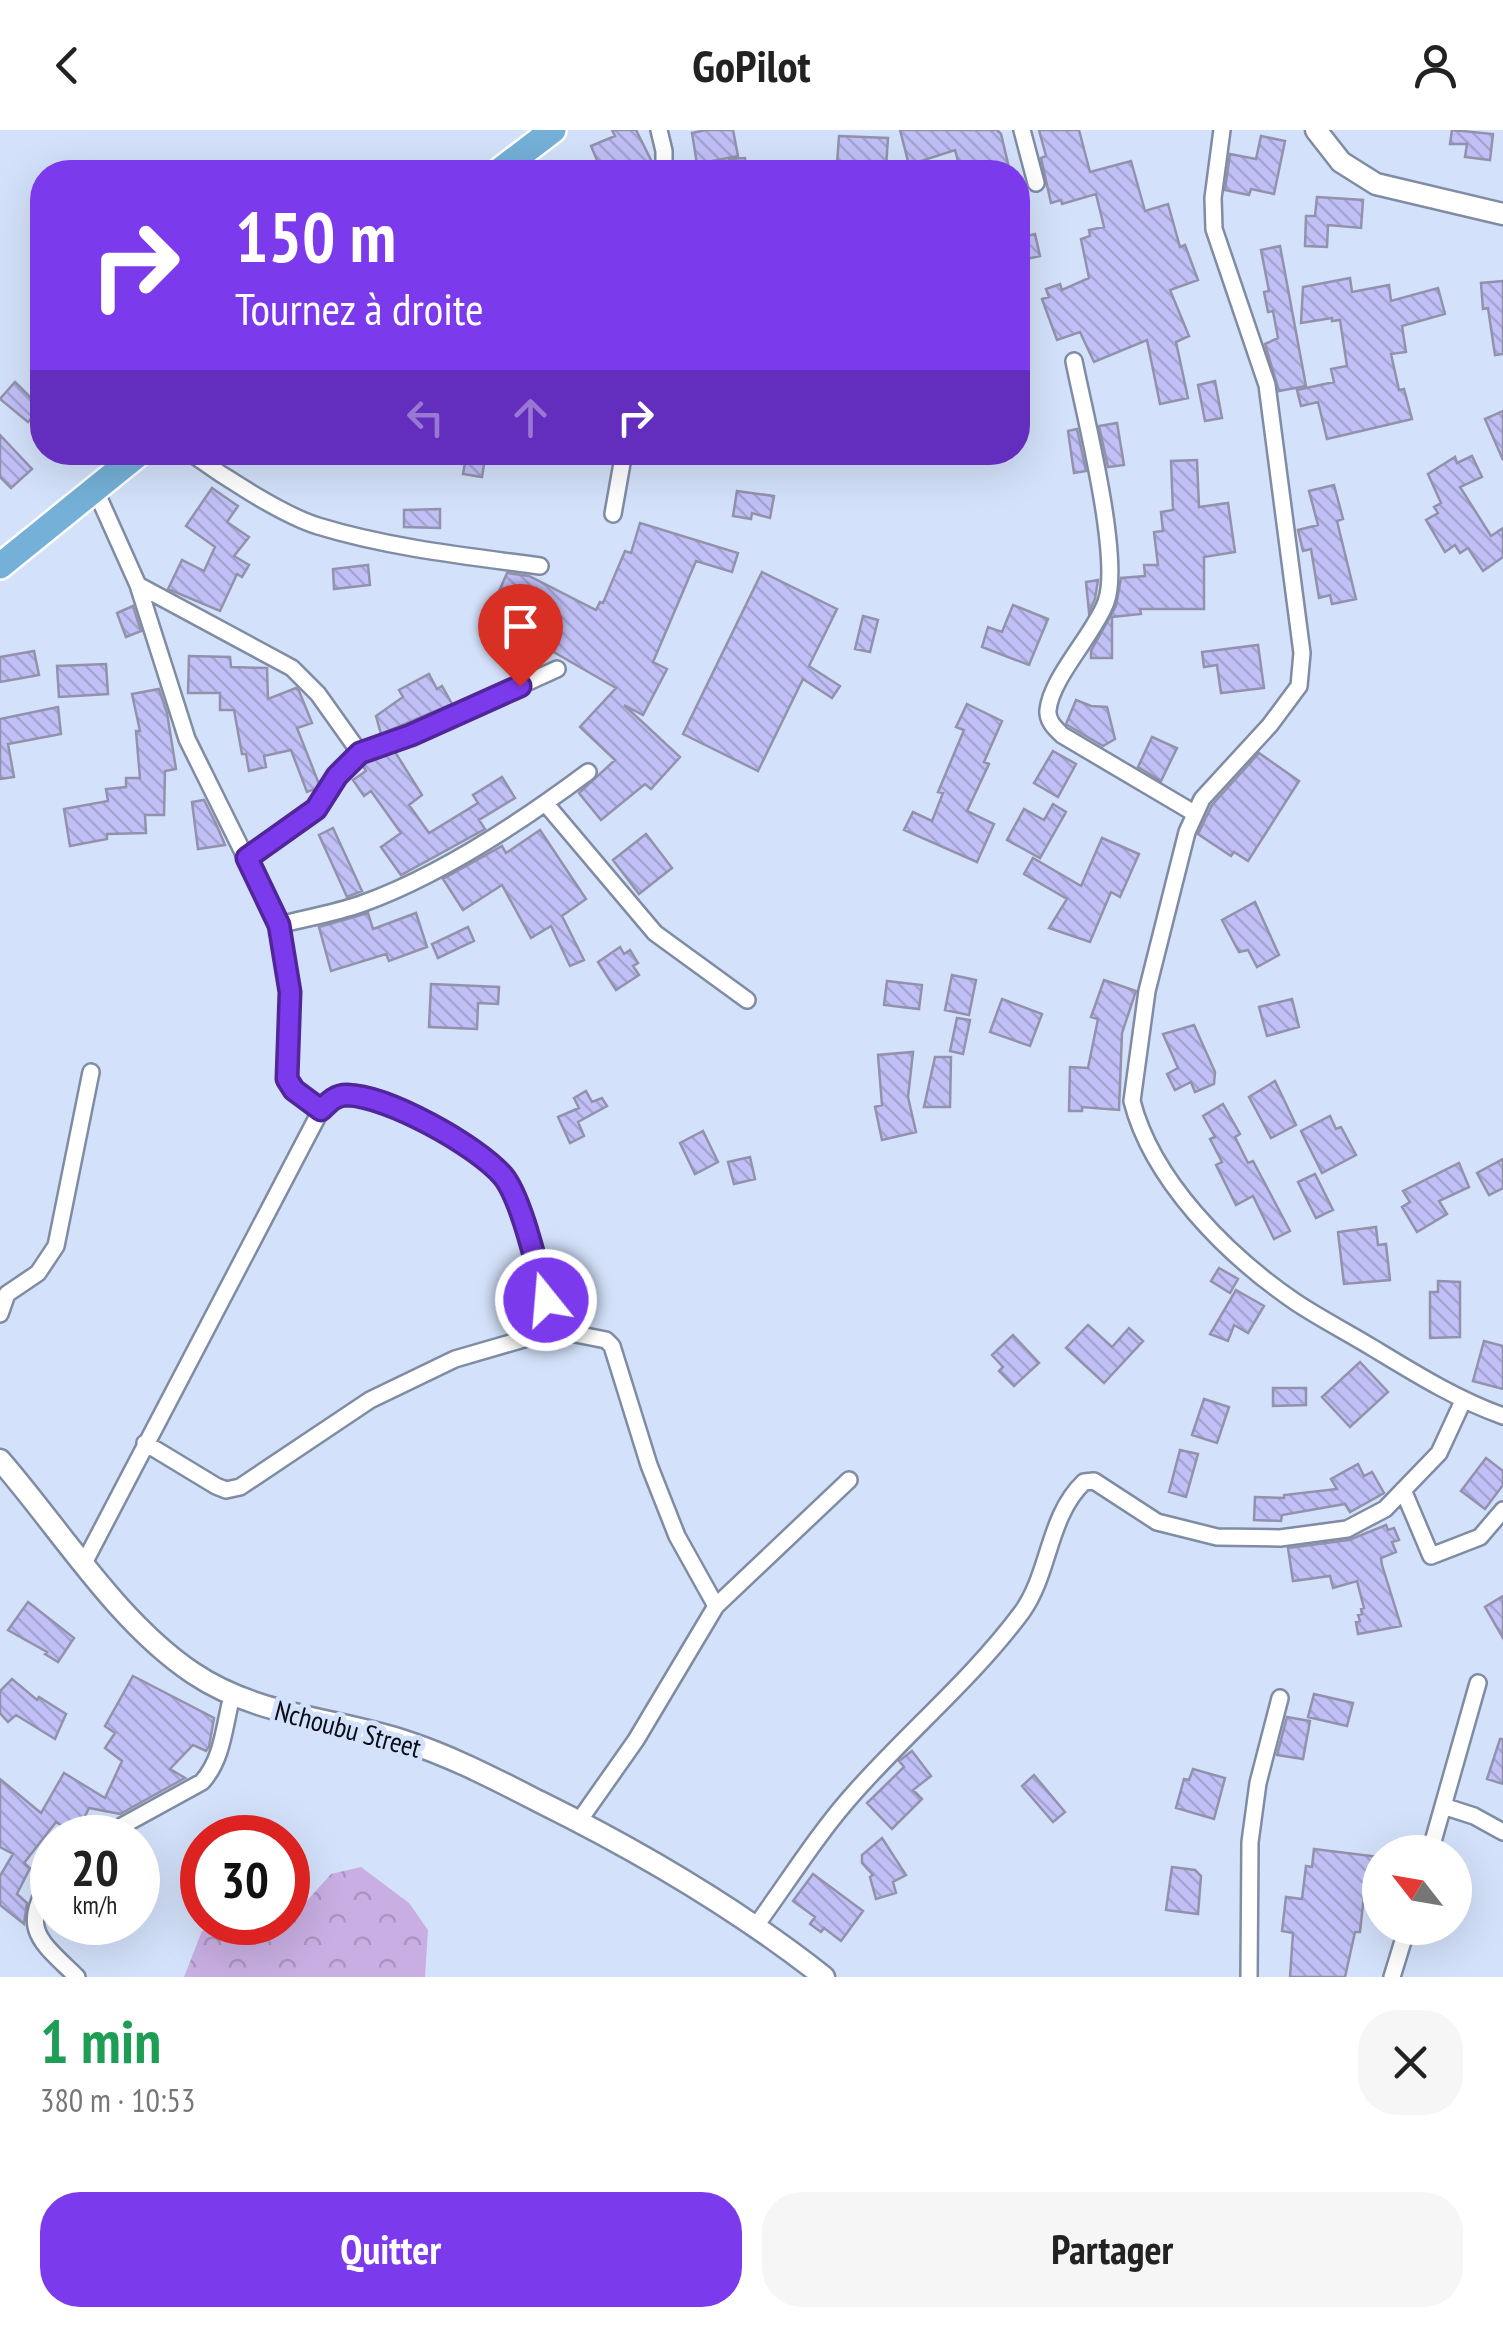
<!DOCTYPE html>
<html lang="fr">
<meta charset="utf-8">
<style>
body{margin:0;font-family:"PT Sans Narrow",sans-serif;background:#f6f6f6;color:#222;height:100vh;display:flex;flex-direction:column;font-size:38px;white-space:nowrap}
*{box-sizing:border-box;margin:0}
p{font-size:32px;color:#767676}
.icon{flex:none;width:55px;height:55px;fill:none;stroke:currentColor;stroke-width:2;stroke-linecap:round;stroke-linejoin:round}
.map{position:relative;height:1847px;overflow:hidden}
.panel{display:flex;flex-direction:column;background:#fff;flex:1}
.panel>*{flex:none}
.hud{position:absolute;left:30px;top:30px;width:1000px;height:305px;border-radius:40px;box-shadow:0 10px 40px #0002;background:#7c3aed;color:#fff;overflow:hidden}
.needle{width:65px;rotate:301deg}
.controls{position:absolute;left:1362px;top:1705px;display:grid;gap:20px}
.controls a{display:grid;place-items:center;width:110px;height:110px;border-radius:50%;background:#fff;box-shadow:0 10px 40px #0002;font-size:50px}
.speed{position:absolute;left:30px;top:1685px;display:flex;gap:20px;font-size:50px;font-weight:700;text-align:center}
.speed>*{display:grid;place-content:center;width:130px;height:130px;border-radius:50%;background:#fff;box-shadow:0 10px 40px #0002;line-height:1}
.speed small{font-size:25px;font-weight:400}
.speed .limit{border:15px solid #d22;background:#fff;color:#111}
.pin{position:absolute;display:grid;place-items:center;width:85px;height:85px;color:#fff;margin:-102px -42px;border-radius:50% 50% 50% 0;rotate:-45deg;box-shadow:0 0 10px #0007}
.pin .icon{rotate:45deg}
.me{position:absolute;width:110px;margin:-55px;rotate:343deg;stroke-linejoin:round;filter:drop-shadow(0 0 8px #0008)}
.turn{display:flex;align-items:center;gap:35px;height:210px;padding:0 40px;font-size:45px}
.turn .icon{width:130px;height:130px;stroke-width:2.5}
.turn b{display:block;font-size:70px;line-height:85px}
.lanes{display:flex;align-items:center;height:95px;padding:0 40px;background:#0003;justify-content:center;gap:50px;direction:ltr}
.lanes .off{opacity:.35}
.round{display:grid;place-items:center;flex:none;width:105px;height:105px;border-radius:40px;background:#f6f6f6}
.summary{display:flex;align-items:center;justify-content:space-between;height:170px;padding:0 40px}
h1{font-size:60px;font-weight:600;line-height:75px;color:#1e9e55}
.cta{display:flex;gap:20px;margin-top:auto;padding:20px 40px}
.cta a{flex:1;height:115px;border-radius:40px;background:#7c3aed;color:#fff;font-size:40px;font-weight:600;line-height:115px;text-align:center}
.cta a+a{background:#f6f6f6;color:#222}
header{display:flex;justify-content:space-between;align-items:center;height:130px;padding:0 40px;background:#fff;font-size:45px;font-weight:600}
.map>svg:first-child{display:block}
.forest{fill:url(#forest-crowns)}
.building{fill:url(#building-back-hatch);stroke:#9292ac;stroke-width:2.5}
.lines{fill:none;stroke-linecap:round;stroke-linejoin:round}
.minor-casing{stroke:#7f8ca3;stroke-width:20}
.tertiary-casing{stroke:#7f8ca3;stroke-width:25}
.trunk-casing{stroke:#fff;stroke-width:30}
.minor{stroke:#fff;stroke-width:15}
.tertiary{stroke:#fff;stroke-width:20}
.trunk{stroke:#74b0d7;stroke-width:25}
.route-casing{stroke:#51269a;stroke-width:25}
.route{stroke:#7c3aed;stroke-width:18}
.labels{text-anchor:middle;stroke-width:10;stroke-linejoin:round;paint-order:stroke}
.street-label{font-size:28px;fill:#090d15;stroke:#d3e1fa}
</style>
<header><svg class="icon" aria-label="back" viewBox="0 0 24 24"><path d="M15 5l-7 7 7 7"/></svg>GoPilot<svg class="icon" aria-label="person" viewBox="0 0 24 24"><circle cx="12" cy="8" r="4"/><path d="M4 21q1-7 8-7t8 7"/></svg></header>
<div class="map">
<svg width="1503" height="1847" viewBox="0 0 1503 1847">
<defs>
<pattern id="forest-crowns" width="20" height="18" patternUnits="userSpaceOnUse" patternTransform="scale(2.5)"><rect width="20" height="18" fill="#c8aee2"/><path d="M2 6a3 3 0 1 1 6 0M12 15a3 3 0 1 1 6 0" fill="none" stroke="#aa94c1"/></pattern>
<pattern id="building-back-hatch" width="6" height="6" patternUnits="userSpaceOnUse" patternTransform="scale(2.5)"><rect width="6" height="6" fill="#c0c0f7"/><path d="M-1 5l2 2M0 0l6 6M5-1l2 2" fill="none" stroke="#a4a4d3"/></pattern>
</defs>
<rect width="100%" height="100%" fill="#d3e1fa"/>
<path class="forest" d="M361,1737L409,1773L428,1800L425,1847H184L202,1801L288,1792L331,1744Z"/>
<path class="building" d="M612,0H636L653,34V42H602L591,16L615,6Z
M706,0H733L738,26L697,34L692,3Z
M900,0H997L1001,4L1010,42H961L955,20L909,35Z
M1039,0H1079L1090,42L1131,31L1145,81L1168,74L1180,117L1185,115L1198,150L1170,160L1189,206L1176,212L1188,268L1160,274L1147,210L1094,232L1080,202L1057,210L1042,169L1049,167L1046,159L1060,154L1062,160L1089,148L1081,109L1090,106L1089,100L1104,97L1096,64L1062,74L1061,70L1051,73L1041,28L1046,26Z
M1452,0L1493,4L1490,30L1465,27L1467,14H1450Z
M839,6L888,8L886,37L837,34Z
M1261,6L1285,11L1274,64L1251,59L1249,65L1225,60L1230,24L1256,29Z
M745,28L747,42H730L729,29Z
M1317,67L1363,70L1361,98L1328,95L1327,117L1305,116L1306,86H1315Z
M1035,104L1040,126L1018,131V108Z
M1280,116L1306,256L1279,261L1265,214L1278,208L1273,181L1268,182L1264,162L1269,161L1261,120Z
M1350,148L1352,162L1389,155L1391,171L1438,158L1445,184L1402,196L1406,222L1391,224L1399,260L1404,259L1412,289L1327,309L1318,272L1301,276L1297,260L1334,252L1331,239L1347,236L1340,190L1332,191V188L1301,193L1303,157Z
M1503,151V224L1495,225L1488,178L1483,179L1481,153Z
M1215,251L1222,288L1205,291L1198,255Z
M15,252L31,268L42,256V277L28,292L0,269Z
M1503,281V330L1485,289Z
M1117,293L1124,335L1108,337L1099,296Z
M1077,299L1086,341L1074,343L1068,301Z
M0,305L32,339L11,358L0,347Z
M467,322H486L482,347L463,344Z
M1472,326L1482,347L1460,357L1491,406L1503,398V427L1483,441L1468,418L1460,423L1455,415L1445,422L1426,390L1438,383L1434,377L1441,373L1428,344L1455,327L1457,333Z
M1197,330L1199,377L1228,373L1235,422L1204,427V479H1140L1141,484L1112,487V528H1091V521L1116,476L1121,448L1145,446L1144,435H1158L1154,402L1163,401L1161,382L1173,380L1171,331Z
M1334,355L1343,389L1337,391L1356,469L1332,474L1330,465L1319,468L1311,419L1303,421L1298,400L1318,395L1309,361Z
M212,358L238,376L227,392L249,407L234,426L249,435L242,447L237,444L220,481L168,459L182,430L204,441L215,417L186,396Z
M737,361L774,366L770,388L752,383L751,389L733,386Z
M440,379V398L404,397V380Z
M640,393L738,423L732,442L696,431L653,532L667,539L643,585L624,575L680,627L651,659L645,654L601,690L579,663L615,630L580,597L616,558L533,510L538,501L497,483L503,469L497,466L507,443L529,446L596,480L600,472L603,473L625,421L631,423Z
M368,435L370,455L334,459L333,439Z
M762,442L837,479L809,536L840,556L832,568L803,549L758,641L683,604Z
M1098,450L1095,469L1089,482L1086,452Z
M1013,475L1048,489L1029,535L982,517L988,497L1002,502Z
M133,476L141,501L126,507L117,483Z
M863,486L878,490L870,522L855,519Z
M1258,515L1264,558L1221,563L1217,535L1204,537L1202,522Z
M34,521L39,545L0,552V527Z
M189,526L230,527L231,537L267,538L268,569L296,558L299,561L312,593L297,598L319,654L315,659L307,662L291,620L264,626L266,637L249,641L246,624H242L234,580H220V563H188Z
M106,534L108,564L59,567L57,536Z
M429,544L437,559L442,556L452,574L381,604L376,586L403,567L399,560Z
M159,559L167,583L176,639L165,641L164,685H145L146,703L107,704V709L70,716L64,679L108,671L106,659L126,657V648H140L136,601H140L132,564Z
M1076,570L1091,576L1107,577L1115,609L1103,616L1069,596L1066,594Z
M967,574L1002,591L984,632L989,634L967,681L994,694L977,732L904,700L913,682L932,691L943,663L938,662L964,600L956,597Z
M58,577L61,604L8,614L14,647L0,649V589Z
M1152,607L1177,618L1161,651L1138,637Z
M1053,621L1076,634L1058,667L1034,653Z
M395,622L422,665L409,675L429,703L478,673L473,665L502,647L515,668L479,690L485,699L401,745L381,717L401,703L371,661L364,666L353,650L366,641L363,636L366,633Z
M1259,623L1299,651L1248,731L1234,722L1231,726L1198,704L1212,675Z
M204,670L217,696L225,715L198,719L192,672Z
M1053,674L1066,682L1040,728L1007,710L1024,679L1044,690Z
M333,698L362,761L347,767L319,705Z
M540,700L586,769L562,786L584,830L570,836L551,796L531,808L502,755L463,780L443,749L502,716L506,723Z
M646,704L672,738L639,764L613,730Z
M1102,708L1139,724L1120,767L1111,762L1090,812L1049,798L1067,769L1024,744L1033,728L1081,756Z
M1255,772L1279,825L1257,837L1248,820L1239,822L1222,790Z
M368,783L373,799L416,783L427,817L389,831L386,824L331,841L319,797Z
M468,797L474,811L438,828L432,814Z
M620,817L624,824L630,820L638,833L633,836L639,845L616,860L598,832Z
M952,845L976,850L969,885L945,880Z
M1104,850L1136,861L1122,903L1119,980L1082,977V981H1069L1070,937L1088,938L1098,889L1091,887Z
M887,851L922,855L919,879L884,875Z
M431,854L499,857L498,874L478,873L477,899L429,897Z
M1002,869L1042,884L1030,916L990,902Z
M1292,869L1299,897L1267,906L1259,877Z
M957,888L970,890L963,924L950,921Z
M1194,895L1215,942L1214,954L1195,962L1191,952L1175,960L1167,944L1178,938L1163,904Z
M913,922L908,967L916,1002L882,1010L875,977L882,975L878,925Z
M935,927H951L950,977H924Z
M1275,951L1296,995L1271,1008L1249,967Z
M586,961L592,972L602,968L607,976L578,992L584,1006L570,1013L558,987L579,978L574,968Z
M1223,974L1240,1004L1235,1007L1248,1033L1253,1031L1290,1101L1274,1109L1253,1066L1236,1075L1216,1035L1222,1032L1210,1009L1215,1007L1203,986Z
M1330,986L1336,999L1341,997L1356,1025L1322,1043L1301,1001Z
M703,1001L718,1032L695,1044L680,1013Z
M750,1027L755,1049L734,1054L728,1032Z
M1503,1029V1058L1489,1065L1477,1043Z
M1459,1033L1469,1057L1439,1071L1447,1084L1417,1102L1402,1077L1410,1072L1403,1061Z
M1315,1044L1333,1080L1316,1088L1298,1052Z
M1376,1097L1378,1115L1386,1114L1390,1150L1344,1154L1338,1102Z
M1219,1138L1238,1149L1230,1163L1211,1151Z
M1438,1151L1460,1152V1207L1430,1208V1162H1438Z
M1236,1160L1264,1176L1248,1203L1234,1195L1228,1211L1210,1204Z
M1088,1195L1112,1217L1129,1198L1143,1211L1104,1253L1066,1218Z
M1013,1205L1039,1233L1014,1256L999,1241L1003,1237L992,1225Z
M1484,1211L1503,1216V1259L1473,1251Z
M1360,1232L1388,1262L1350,1297L1322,1267Z
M1273,1258H1306V1275L1273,1276Z
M1204,1269L1229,1277L1217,1313L1192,1305Z
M1180,1320L1198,1324L1186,1367L1169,1362Z
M1486,1328L1503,1341V1355L1485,1379L1461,1361Z
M1358,1334L1364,1346L1372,1342L1384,1363L1350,1382L1345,1374L1282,1385L1281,1391L1254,1390L1255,1367L1284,1368V1365L1337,1359L1331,1349Z
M1386,1395L1388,1400L1394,1398L1399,1410L1392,1412L1396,1422L1381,1428L1382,1435L1401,1496L1358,1504L1356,1492L1360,1491L1358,1485L1362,1484L1361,1479L1364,1478L1357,1451L1333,1458L1330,1446L1293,1451L1288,1418L1349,1410Z
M1503,1466V1508L1485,1477Z
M28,1472L74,1508L58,1532L45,1524L47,1522L8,1500Z
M133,1546L214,1588L209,1617L206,1621L193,1615L170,1639L185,1648L120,1684L89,1678L76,1705L56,1692L24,1733L30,1738L17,1764L27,1773L24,1794L0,1775V1746L13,1724L0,1717V1649L41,1683L64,1643L105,1668L122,1631L105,1618L115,1603L105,1596Z
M12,1549L37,1570L39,1567L66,1584L55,1609L16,1585L8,1592L0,1583V1561Z
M1314,1564L1353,1573L1347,1596L1308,1587Z
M1287,1587L1310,1591L1303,1629L1277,1625Z
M1500,1609H1503V1654L1487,1649Z
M912,1621L931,1646L913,1660L922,1669L892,1699L867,1673L904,1637L899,1631Z
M1193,1639L1225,1648L1214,1689L1176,1678L1184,1649L1189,1650Z
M1034,1645L1065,1682L1053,1692L1022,1656Z
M882,1708L906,1745L893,1752L896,1763L876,1769L870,1747L873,1745L862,1733V1725Z
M1314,1719L1380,1727V1767L1364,1765L1360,1802H1355L1345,1847H1290L1293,1803L1282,1801L1286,1767L1302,1769L1306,1736L1312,1737Z
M1172,1737L1195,1740L1201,1746L1198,1784L1166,1780Z
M813,1744L863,1781L841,1811L824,1798L821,1802L810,1794L815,1787L793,1771Z"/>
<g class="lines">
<defs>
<path id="minor" d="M659,0L664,21V42
M1022,0L1036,53
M1222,0L1213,68L1214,99L1267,255L1302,523L1299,556L1270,595L1202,669L1187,702L1147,861L1132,971C1152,1050 1227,1125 1294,1171C1319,1188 1347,1202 1373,1218C1416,1244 1456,1269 1503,1286
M1074,231C1084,282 1122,429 1106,472C1095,503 1051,548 1048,580C1047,591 1055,598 1062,605L1194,683
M189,322C221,345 282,385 318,396C390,418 466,426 540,436
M95,359L138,455L187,609L279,795L290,863L287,949L294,961L321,980
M613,384L624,322
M138,455L292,538L318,564L360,623
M546,674L655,803L747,870
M247,728L316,679L337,646L360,623L411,605L557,539
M279,795C306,788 335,783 361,774C440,746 521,692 588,642
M0,1184L7,1164L38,1143L56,1116L91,942
M145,1313L216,1356L226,1360L240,1357L370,1270L455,1229L555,1200L606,1210L612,1216L649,1335L677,1406L716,1476L636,1610L579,1691
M1403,1360L1431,1426L1480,1407L1503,1380
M83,1435L321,980C329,972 335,965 347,965C388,966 476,1014 503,1046C523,1070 545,1166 555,1200
M716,1476L849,1350
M1443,1676L1474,1686L1503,1702
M100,1708L202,1652C223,1629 224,1596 232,1566
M1430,1722L1478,1553
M52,1748C19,1799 39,1810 77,1847
M755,1797C788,1752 818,1703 855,1662C909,1601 973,1548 1022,1482C1050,1443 1048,1386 1084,1352L1094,1351L1157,1392L1217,1407L1280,1408L1347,1399L1385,1379L1439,1323L1463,1271
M1249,1847L1250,1712L1258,1653L1280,1568
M1392,1847L1407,1798"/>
<path id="tertiary" d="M1316,0L1341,32L1376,54L1503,84
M0,1330C60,1399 117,1492 193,1543C255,1585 331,1588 401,1610C449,1625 495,1649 540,1672C641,1722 735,1777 824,1847"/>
<path id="trunk" d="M498,42L553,0
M0,436L141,322"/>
</defs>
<use href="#minor" class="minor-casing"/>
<use href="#tertiary" class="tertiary-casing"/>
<use href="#trunk" class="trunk-casing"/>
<use href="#minor" class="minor"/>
<use href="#tertiary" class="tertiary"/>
<use href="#trunk" class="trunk"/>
</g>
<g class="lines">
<defs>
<path id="route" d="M520,556L411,605L360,623L337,646L316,679L247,728L279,795L290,862L287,949L294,960L321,980C329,972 335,965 347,965C388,966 476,1015 503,1046C522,1069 537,1139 546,1170"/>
</defs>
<use href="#route" class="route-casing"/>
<use href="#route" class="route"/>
</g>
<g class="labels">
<g class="street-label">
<text transform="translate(348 1599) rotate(15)" y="10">Nchoubu Street</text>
</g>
</g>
</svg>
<div class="controls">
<a><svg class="needle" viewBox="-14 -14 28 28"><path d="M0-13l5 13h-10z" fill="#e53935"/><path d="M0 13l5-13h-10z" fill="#767676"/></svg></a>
</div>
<div class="speed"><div>20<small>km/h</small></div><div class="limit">30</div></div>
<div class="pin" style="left:520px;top:556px;background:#d93025"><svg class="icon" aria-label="arrive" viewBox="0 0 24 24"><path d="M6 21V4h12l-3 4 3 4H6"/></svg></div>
<svg class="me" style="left:546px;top:1170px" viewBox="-20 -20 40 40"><circle r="17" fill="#7c3aed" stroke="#fff" stroke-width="3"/><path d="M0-11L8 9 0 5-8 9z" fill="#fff"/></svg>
<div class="hud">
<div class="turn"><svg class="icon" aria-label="right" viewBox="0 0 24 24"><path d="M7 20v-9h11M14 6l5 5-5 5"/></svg><div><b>150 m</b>Tournez à droite</div></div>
<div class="lanes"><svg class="icon off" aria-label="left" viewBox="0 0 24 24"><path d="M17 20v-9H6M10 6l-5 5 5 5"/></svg><svg class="icon off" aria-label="ahead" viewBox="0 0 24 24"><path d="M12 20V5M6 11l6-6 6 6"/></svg><svg class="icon" aria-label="right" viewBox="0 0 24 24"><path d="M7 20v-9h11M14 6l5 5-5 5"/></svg></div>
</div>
</div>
<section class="panel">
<div class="summary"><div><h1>1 min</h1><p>380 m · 10:53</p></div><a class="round"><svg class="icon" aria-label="close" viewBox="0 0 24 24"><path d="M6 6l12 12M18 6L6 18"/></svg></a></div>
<div class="cta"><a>Quitter</a><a>Partager</a></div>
</section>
